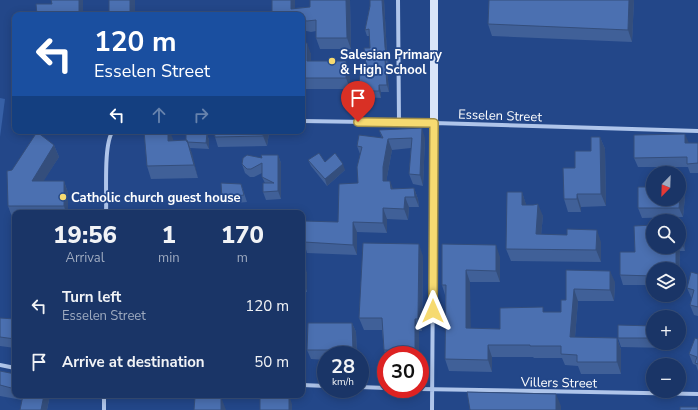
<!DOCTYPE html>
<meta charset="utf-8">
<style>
body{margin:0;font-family:"Nunito Sans",sans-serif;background:#274070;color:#f1f3f6;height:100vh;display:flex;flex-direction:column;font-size:15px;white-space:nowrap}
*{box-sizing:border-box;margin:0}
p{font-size:13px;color:#9fabc0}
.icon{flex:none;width:22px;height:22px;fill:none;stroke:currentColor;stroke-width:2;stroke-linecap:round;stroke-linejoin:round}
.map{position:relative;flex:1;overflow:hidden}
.side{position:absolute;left:12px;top:210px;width:293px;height:188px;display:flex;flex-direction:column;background:#1a3567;border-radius:8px;box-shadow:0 2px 10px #0003,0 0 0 1px #38507b}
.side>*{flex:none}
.top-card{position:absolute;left:12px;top:12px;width:293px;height:122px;border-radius:8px;box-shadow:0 2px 10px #0003,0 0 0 1px #38507b;background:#1a4fa0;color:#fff;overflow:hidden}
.needle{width:26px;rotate:203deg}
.tools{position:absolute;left:646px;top:166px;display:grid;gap:8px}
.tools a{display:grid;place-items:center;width:40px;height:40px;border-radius:50%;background:#1a3567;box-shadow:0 2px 10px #0003,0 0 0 1px #38507b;font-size:20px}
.speed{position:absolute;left:317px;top:346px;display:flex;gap:8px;font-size:20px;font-weight:700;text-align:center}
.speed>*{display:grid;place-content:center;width:52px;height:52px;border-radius:50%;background:#1a3567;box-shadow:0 2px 10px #0003,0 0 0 1px #38507b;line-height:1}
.speed small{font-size:10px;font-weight:400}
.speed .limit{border:6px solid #d22;background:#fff;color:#111}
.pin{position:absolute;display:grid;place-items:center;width:34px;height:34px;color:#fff;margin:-41px -17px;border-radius:50% 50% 50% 0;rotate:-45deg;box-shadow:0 0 4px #0007}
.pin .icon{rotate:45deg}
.me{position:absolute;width:44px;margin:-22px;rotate:0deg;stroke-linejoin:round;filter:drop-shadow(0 0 3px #0008)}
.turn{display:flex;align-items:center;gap:14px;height:84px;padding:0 16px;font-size:18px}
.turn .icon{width:52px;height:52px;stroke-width:2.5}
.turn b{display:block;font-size:28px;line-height:34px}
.lanes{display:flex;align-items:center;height:38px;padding:0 16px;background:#0003;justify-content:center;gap:20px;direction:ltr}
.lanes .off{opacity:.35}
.eta{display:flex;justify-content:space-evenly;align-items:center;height:68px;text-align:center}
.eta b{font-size:24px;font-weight:800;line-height:28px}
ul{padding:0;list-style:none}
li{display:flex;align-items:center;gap:12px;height:56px;padding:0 16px}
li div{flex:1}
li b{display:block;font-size:15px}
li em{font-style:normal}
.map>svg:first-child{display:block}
.green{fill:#3760a6}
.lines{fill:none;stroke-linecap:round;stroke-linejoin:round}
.street{stroke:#afc5ea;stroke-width:4}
.secondary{stroke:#dae5f8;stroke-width:8}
.wall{fill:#406098}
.shaded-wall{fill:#344e7c}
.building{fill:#4b70b1;stroke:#344e7c}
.route-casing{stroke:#a08e49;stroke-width:10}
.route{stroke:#f6da71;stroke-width:7}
.poi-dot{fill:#f6da71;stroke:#234789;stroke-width:1.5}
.labels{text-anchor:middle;stroke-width:3.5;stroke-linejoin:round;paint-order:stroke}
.poi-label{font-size:13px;font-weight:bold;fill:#fff;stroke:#234789;text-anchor:start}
.street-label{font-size:13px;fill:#fff;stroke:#234789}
</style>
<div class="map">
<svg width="698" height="410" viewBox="0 0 698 410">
<rect width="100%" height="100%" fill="#234789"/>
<path class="green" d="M0,98L5,99L0,137Z"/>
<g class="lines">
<path class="street" d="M398,0L399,122
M302,121L434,123L698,131
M106,213C107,196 103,143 113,131
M0,365L15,368
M302,385L326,386
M360,387L386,388
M420,389L698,394
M97,395L104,398
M104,410V395
M432,410L434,123"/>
<path class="secondary" d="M434,123V0"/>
</g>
<path class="wall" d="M272,0H295V8L310,7V0H350L351,49H320L316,38V31L311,32L302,30V15Z
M370,0H384L387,54L389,67H387L389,92H381V98L364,97L359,83L367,74L370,48L369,36H367L365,30L370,6Z
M634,0L632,42L492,36L488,24Z
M302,43L311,54V61L350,72V89H302Z
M379,130L425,138L423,186L413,184L409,174L411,148L392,150L387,177V181L393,189L414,188L418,199L419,207H409L408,220L387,219V233L357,232V255L307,253L304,242L338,222L358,183L360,154L357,146L382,138Z
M269,133L267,146L218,147L215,137Z
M207,134L209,140V149L190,148L198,178L151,179L147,166L173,139V141L186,140Z
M600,137L605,149L606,206L581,207V212H568L564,199L575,168L591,151Z
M688,143H698V173H690L688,167H638L634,158Z
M54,145L59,157L43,181H64L68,193V213H15V217H12L8,206L12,170Z
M278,155L281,163V199L266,200L263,192L265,183L262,177V173L254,177H250L245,173L242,164L262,158Z
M308,160L325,162L345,170L327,186L311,166Z
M241,184L247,202L224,204L222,198Z
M681,187L685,197L683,217L642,218L638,208Z
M522,192L526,205H533L543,216L541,235L601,242V262L511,261L506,249Z
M679,224L683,233L685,251H680L679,286V269H653V285H623L620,275L635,252L653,247H679Z
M442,244L500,257V282H470V328L500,329L545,312H561L566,300V270L615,282L614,301H578L575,337L617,338L621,350V374H581L578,366L565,365L562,358H534L533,357H492V372L449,371L445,359V295L442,285Z
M423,256L422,331H419V355H386V356L384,350L382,330H364L359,318Z
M302,266L307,273V292H302Z
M698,274V316L694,315L690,305L692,298L691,297L687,288Z
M0,318L15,319V348L0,346Z
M352,323L356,332L357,355H326V360L311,359L307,350Z
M653,326V343H668V348L621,347L618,338Z
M698,339V371L696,365L693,364L689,354Z
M0,371L15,374V395H50L47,410L22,400L0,396Z"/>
<path class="shaded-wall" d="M79,0H83V15H79Z
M130,0H135V15H130Z
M291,0H295V15L291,9Z
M346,0H350L351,49L347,38Z
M382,0H384L387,54L389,67L387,60L385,47Z
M629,0H634L632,42L628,30Z
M307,43L311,54V72L307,61Z
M385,60L387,67L389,92L387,85Z
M346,61L350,72V89L346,78Z
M379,85L381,92V98L379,91Z
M422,128L425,138L423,186L420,175Z
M168,131H170L173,139V153L168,141Z
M264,131H268L269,133L267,146L263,136Z
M207,134L209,140V149L206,143Z
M685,134L689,143H685Z
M600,137L605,149L606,206L601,194Z
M388,139L392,150L387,177V191L383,181V167Z
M187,140L192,153L198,178L194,165Z
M54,145L59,157L36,193L32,181Z
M278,155L281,163V199L278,191Z
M343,164L345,170L327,186L325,179Z
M64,181L68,193V213H66L64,206Z
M390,181L394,191L391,189Z
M681,187L685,197L683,217L679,208Z
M414,188L418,199L419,207L415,197Z
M522,192L526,204V217L522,205Z
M577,194L581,207V212L577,199Z
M405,197L409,207L408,220L404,209Z
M538,204L543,216L540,246L536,234Z
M383,208L387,219V233L383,223Z
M353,222L357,232V255L353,245Z
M680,224L683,233L685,251L681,241Z
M597,230L601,242V262L596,250Z
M419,244L423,256L422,331L418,319Z
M496,245L500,257V282L496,271Z
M676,247H678L680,251L679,286V269H676Z
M305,266L307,273V292L305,285Z
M466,270L470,282L471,340L466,328Z
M610,271L615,282L614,301L610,290Z
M574,289L578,301L574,349L570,337Z
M415,319L419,331V355H416L415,351Z
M352,323L356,332L357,355H355L353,350Z
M617,338L621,350V374L617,362Z
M488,345L492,357V372L488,360Z
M556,394L561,406V410H556Z
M44,395H50L47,410H41Z
M289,395L292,404V410H289Z
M221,397L226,410H221Z"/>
<path class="building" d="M51,0H79V15H37L36,4H52Z
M109,0H130V15H109Z
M272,0H291V9L310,7V0H346L347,38H316V20L307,21L302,20V15H272Z
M370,0H382L385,47L387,60H385L387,85H379V91H361V83H359L360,73L367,74L364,48H370L369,29L365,30L370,6Z
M489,0H629L628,30L488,24Z
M302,43H307V61H346V78H302Z
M422,128L420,175L409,174L412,138L388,139L383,167V181H390L391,189L414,188L415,197H405L404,209L383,208V223L353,222V245L304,242L305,221L338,222L339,184L358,183L357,167L362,147L357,146L359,135L383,138L379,130Z
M144,131H168V141L187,140L194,165L147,166Z
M214,131H264L263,136L215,137Z
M37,132L54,145L32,181H64V206H8L7,171L12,170Z
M186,132L207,134L206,143L187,142L186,140Z
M685,134V143H698V163L687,164V157L634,158V135Z
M591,137H600L601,194H577V199H564L563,168H575V151H591Z
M319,153L325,162L335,153L343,164L325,179L308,160Z
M247,155L262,158L261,155H278V191L263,192V183H274L262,177V163L251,169H247L242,164L243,158Z
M221,183L241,184L244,195L222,198Z
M638,187H653V199H679V187H681L679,208H638Z
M507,192H522V205H533L538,204L536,234L567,235V229L597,230L596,250L506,249Z
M242,210L258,211V213H242Z
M679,224H680L681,241H679Z
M653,225V247H676V269H653V276L620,275V252H635L634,226Z
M363,243L419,244L418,319H415V351L384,350L382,318H359Z
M442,244L496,245V271L466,270V328L500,329V308L543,307V312H561V300H566V270L610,271V290L574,289L570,337L617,338V362H577V355L561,354V346H530V345H488V360L445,359L446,285H442Z
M302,266H305V285H302Z
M691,272L698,274V307L690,305L694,290L687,288Z
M0,318L15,319V339L0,337Z
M308,323H352L353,350H307Z
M618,325L653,326V338H618Z
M695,338L698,339V364L695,363L697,357L689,354Z
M0,371L15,374V389L0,385Z
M467,392L556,394V410H470Z
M23,395H44L41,410H20Z
M260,395H289V410H260Z
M195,397H221V410H194Z
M680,407H698V410H680Z"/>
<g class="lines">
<defs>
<path id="route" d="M358,122L434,123L433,311"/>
</defs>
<use href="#route" class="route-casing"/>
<use href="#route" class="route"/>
</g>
<g class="poi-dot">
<circle cx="332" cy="61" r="4"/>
<circle cx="63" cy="197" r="4"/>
</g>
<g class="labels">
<g class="poi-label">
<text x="340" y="59">Salesian Primary<tspan x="340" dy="15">&amp; High School</tspan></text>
<text x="71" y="202">Catholic church guest house</text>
</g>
<g class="street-label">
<text transform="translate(500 115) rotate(2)" y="5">Esselen Street</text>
<text transform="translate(559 382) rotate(1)" y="5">Villers Street</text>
</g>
</g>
</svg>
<div class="tools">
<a><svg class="needle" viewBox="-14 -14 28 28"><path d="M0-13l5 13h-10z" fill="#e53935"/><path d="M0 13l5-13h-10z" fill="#9fabc0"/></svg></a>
<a><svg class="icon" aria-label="search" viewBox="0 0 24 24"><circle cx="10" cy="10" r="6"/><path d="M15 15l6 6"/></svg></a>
<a><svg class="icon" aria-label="layers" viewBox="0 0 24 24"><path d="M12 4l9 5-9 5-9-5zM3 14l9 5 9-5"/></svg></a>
<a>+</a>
<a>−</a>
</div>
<div class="speed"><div>28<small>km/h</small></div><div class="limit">30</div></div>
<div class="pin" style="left:358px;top:122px;background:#d93025"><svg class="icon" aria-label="arrive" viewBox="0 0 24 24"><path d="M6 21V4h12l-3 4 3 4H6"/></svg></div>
<svg class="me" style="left:433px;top:311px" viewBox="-20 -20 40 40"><path d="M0-17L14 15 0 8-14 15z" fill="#f6da71" stroke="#fff" stroke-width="4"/></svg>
<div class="top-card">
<div class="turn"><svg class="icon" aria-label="left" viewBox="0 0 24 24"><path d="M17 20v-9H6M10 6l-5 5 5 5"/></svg><div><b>120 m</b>Esselen Street</div></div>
<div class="lanes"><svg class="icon" aria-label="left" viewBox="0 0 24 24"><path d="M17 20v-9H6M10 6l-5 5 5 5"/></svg><svg class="icon off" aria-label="ahead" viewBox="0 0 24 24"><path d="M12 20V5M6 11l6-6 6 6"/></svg><svg class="icon off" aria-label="right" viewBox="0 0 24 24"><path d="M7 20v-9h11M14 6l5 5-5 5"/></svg></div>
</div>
<section class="side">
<div class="eta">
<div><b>19:56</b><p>Arrival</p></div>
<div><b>1</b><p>min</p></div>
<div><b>170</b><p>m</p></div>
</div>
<ul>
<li><svg class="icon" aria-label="left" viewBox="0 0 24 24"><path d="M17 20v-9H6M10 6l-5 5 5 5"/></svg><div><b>Turn left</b><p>Esselen Street</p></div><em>120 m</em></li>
<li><svg class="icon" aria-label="arrive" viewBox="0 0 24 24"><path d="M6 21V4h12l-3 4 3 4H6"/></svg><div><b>Arrive at destination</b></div><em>50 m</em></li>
</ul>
</section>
</div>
